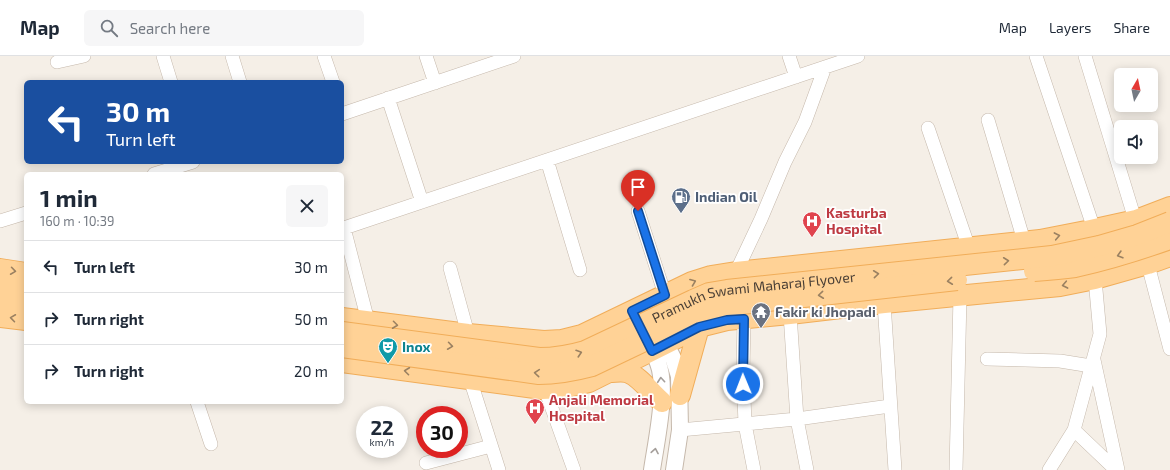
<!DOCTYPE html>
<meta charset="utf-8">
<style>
body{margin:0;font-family:"Exo 2",sans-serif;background:#f6f6f7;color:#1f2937;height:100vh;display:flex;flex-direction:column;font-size:15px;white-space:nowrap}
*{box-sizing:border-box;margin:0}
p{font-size:13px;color:#747a83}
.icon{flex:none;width:22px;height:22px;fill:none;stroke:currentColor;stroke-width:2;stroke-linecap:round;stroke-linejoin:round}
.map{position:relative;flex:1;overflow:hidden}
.side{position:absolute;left:24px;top:116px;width:320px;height:232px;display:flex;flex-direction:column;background:#fff;border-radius:6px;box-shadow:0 2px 10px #0003}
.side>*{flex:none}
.guide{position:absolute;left:24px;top:24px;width:320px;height:84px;border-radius:6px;box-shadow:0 2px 10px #0003;background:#1a4fa0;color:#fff;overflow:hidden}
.needle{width:26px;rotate:9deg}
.tools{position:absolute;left:1114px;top:12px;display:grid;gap:8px}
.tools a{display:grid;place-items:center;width:44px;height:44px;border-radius:6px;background:#fff;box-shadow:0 2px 10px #0003;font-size:20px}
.speed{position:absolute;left:356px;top:350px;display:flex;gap:8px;font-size:20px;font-weight:700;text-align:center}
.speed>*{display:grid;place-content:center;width:52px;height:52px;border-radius:50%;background:#fff;box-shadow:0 2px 10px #0003;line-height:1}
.speed small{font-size:10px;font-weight:400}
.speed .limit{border:6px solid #d22;background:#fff;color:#111}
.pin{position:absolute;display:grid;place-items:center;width:34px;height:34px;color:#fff;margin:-41px -17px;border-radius:50% 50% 50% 0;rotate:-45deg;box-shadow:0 0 4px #0007}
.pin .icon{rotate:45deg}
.me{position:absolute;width:44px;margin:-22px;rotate:359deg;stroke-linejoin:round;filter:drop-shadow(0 0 3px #0008)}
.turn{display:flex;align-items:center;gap:14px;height:84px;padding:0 16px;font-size:18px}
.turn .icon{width:52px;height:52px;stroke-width:2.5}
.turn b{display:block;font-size:28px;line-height:34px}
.round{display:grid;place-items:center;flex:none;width:42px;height:42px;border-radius:6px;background:#f6f6f7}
.overview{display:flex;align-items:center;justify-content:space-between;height:68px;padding:0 16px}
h1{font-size:24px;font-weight:700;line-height:30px}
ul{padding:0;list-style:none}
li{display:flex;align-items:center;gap:12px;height:52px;padding:0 16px;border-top:1px solid #e0e1e3}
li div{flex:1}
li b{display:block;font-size:15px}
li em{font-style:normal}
header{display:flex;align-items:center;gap:24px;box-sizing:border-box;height:56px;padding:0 20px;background:#fff;border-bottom:1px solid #e0e1e3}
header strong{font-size:19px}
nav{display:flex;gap:22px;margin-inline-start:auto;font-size:14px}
.search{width:280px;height:36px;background:#f6f6f7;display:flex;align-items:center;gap:10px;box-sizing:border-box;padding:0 14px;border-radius:6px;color:#747a83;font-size:15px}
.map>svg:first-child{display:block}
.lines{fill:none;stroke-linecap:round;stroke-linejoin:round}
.minor-casing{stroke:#c5b8ab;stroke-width:14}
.tertiary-casing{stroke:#c5b8ab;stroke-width:18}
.primary-casing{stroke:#f1ad59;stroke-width:22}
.minor{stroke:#fff;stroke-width:13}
.tertiary{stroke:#fff;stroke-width:16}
.primary{stroke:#ffd296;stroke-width:20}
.primary-bridge-casing{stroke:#f1ad59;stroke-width:22;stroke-linecap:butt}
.primary-bridge{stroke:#ffd296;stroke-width:20}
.oneway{stroke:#9b8161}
.oneway2{stroke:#a49e9a}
.route-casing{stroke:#114b97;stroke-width:10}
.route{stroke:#1a73e8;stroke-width:7}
.labels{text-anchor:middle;stroke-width:3.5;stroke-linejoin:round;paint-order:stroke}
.service-label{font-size:14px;font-weight:bold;fill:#4e5e75;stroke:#fff;text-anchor:start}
.health-label{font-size:14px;font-weight:bold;fill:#be3a42;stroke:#fff;text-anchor:start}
.street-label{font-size:14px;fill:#493e35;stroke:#fff}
.worship-label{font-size:14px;font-weight:bold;fill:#5b616d;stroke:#fff;text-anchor:start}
.culture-label{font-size:14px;font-weight:bold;fill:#0d838f;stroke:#fff;text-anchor:start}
</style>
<header>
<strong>Map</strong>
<div class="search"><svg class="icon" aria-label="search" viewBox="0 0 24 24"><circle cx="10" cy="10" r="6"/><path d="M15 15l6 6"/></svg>Search here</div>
<nav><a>Map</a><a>Layers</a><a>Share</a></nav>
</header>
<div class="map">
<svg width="1170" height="414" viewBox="0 0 1170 414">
<rect width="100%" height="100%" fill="#f5efe7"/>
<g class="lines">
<defs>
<path id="minor" d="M163,0L171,26
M232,0L240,26
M324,0L333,26
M426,0L435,27
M789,0L796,21
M1036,0L1094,173
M1085,0L1137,170
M57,6L84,0
M388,42L422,146
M342,58L514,0
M988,64L1024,185
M928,72L969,192
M547,104L580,214
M154,118L193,106
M638,155L665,239
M0,165L26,157
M1146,201L1170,293
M450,212L468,278
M736,216L761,163L785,106L805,66L825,11
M884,247L895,414
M790,258L797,363L807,414
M744,263L743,315L745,368L754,414
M368,265L344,172L858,0
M987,303L1060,305L1091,310
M1094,304L1118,414
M470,323L499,414
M545,333L574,414
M197,346L211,388
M680,374L797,363L890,350
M1074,374L1116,414
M426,407L491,390
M956,414L960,240
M1049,414L1074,374L1100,278L1095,223"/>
<path id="tertiary" d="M661,278L674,304L679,320L680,374L674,414
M647,284C651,292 655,299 658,307C668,333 656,386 652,414"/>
<path id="primary" d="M0,213L26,217
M0,229L26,233
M0,245L26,248
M0,261L26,264
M342,262L468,278L544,285L562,284L582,279L692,226L711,220L736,216L1040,184L1086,175L1136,164L1170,151
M342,306L542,333L563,332L589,326L699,271L727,264L790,258L884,247L1060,230L1095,223L1148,208L1170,200
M610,316C616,316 623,314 629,317C640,321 652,338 662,346
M680,339L699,271"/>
</defs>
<use href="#minor" class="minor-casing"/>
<use href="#tertiary" class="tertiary-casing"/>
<use href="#primary" class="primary-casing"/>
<use href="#minor" class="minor"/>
<use href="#tertiary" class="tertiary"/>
<use href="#primary" class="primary"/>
<defs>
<g id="primary-bridge">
<path d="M1034,215C1048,214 1061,213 1075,211C1107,204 1139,194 1170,183"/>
<path id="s1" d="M342,276L539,302C556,302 568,300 585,295L693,244L709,237L727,234L1052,200L1099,190L1137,179L1170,166"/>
<path d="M342,291L539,318C558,318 573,315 592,310L707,255L733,249L957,224"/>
</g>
</defs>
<use href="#primary-bridge" class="primary-bridge-casing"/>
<use href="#primary-bridge" class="primary-bridge"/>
</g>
<defs><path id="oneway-chevron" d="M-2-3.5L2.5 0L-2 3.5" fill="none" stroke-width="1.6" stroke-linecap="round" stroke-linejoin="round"/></defs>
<g class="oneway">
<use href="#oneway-chevron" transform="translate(1057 180) rotate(-11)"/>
<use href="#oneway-chevron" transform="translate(1120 199) rotate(164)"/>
<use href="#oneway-chevron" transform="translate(1006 205) rotate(-6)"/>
<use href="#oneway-chevron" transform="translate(13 215) rotate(8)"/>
<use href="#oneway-chevron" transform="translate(876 218) rotate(-6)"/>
<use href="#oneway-chevron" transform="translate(950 225) rotate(174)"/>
<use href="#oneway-chevron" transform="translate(693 226) rotate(-21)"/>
<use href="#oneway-chevron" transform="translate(1065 229) rotate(169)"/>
<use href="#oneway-chevron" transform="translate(821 239) rotate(174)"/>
<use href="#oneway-chevron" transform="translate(13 262) rotate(-172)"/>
<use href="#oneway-chevron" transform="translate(395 269) rotate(7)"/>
<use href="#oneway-chevron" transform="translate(450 290) rotate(8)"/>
<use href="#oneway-chevron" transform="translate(579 297) rotate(-18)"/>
<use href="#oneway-chevron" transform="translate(407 315) rotate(-173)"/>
<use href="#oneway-chevron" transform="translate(537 317) rotate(-175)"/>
</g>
<g class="oneway2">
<use href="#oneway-chevron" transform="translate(661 324) rotate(-95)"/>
<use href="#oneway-chevron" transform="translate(655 395) rotate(-80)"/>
</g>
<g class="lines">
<defs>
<path id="route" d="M638,155L665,239L632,255L652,295L699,271L727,264L744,263L743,328"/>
</defs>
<use href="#route" class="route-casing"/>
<use href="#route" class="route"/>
</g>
<defs>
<symbol id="fuel-pin" viewBox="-11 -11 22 30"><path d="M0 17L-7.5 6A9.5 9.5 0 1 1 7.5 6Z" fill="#5c6f8a" stroke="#fff"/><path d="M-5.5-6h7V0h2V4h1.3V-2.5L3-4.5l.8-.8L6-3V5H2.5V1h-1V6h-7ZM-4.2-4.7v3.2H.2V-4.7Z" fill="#fff"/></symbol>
<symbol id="hospital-pin" viewBox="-11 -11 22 30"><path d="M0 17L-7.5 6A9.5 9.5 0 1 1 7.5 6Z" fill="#e0444e" stroke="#fff"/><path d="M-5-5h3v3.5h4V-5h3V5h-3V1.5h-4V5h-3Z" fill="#fff"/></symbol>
<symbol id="temple-pin" viewBox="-11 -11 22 30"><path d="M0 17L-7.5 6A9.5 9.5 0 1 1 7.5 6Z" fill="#6b7280" stroke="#fff"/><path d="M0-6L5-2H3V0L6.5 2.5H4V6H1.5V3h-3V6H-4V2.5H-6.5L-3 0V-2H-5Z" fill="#fff"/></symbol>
<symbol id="theatre-pin" viewBox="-11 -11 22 30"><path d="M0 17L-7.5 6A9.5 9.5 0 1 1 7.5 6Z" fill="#0f9aa8" stroke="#fff"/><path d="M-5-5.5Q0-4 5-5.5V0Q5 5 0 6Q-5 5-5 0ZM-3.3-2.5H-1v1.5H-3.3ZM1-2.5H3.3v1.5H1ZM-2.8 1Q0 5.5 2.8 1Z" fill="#fff"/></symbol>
</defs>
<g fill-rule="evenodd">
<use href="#fuel-pin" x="670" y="130" width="22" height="30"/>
<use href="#hospital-pin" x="801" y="154" width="22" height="30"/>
<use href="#temple-pin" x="750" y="245" width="22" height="30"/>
<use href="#theatre-pin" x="377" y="280" width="22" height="30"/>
<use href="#hospital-pin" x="524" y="341" width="22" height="30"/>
</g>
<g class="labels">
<g class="service-label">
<text x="695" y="146">Indian Oil</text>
</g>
<g class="health-label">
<text x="826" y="162">Kasturba<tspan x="826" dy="16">Hospital</tspan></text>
<text x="549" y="349">Anjali Memorial<tspan x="549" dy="16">Hospital</tspan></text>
</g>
<g class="street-label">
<text dy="5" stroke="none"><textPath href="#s1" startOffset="425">Pramukh Swami Maharaj Flyover</textPath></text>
</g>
<g class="worship-label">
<text x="775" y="261">Fakir ki Jhopadi</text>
</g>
<g class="culture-label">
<text x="402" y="296">Inox</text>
</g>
</g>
</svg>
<div class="tools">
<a><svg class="needle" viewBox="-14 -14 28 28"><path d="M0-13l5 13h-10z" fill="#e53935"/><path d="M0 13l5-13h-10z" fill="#747a83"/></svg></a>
<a><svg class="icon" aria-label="sound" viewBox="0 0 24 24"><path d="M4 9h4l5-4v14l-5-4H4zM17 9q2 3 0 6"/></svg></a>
</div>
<div class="speed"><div>22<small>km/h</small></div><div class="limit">30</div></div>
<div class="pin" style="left:638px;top:155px;background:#d93025"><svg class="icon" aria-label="arrive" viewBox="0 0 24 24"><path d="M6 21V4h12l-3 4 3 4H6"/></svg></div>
<svg class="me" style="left:743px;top:328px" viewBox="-20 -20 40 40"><circle r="17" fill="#1a73e8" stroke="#fff" stroke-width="3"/><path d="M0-11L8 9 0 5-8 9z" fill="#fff"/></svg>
<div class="guide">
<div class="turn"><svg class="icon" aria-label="left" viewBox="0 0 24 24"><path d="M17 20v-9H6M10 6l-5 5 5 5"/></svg><div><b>30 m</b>Turn left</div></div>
</div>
<section class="side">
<div class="overview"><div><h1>1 min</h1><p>160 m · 10:39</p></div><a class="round"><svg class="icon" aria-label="close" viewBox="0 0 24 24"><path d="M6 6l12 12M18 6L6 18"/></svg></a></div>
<ul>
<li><svg class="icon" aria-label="left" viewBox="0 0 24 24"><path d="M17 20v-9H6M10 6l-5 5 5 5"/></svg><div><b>Turn left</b></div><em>30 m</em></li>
<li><svg class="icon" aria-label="right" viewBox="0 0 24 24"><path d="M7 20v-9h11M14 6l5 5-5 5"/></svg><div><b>Turn right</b></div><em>50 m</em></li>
<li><svg class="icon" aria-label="right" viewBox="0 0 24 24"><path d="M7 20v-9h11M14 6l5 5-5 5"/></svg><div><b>Turn right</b></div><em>20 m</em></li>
</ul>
</section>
</div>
